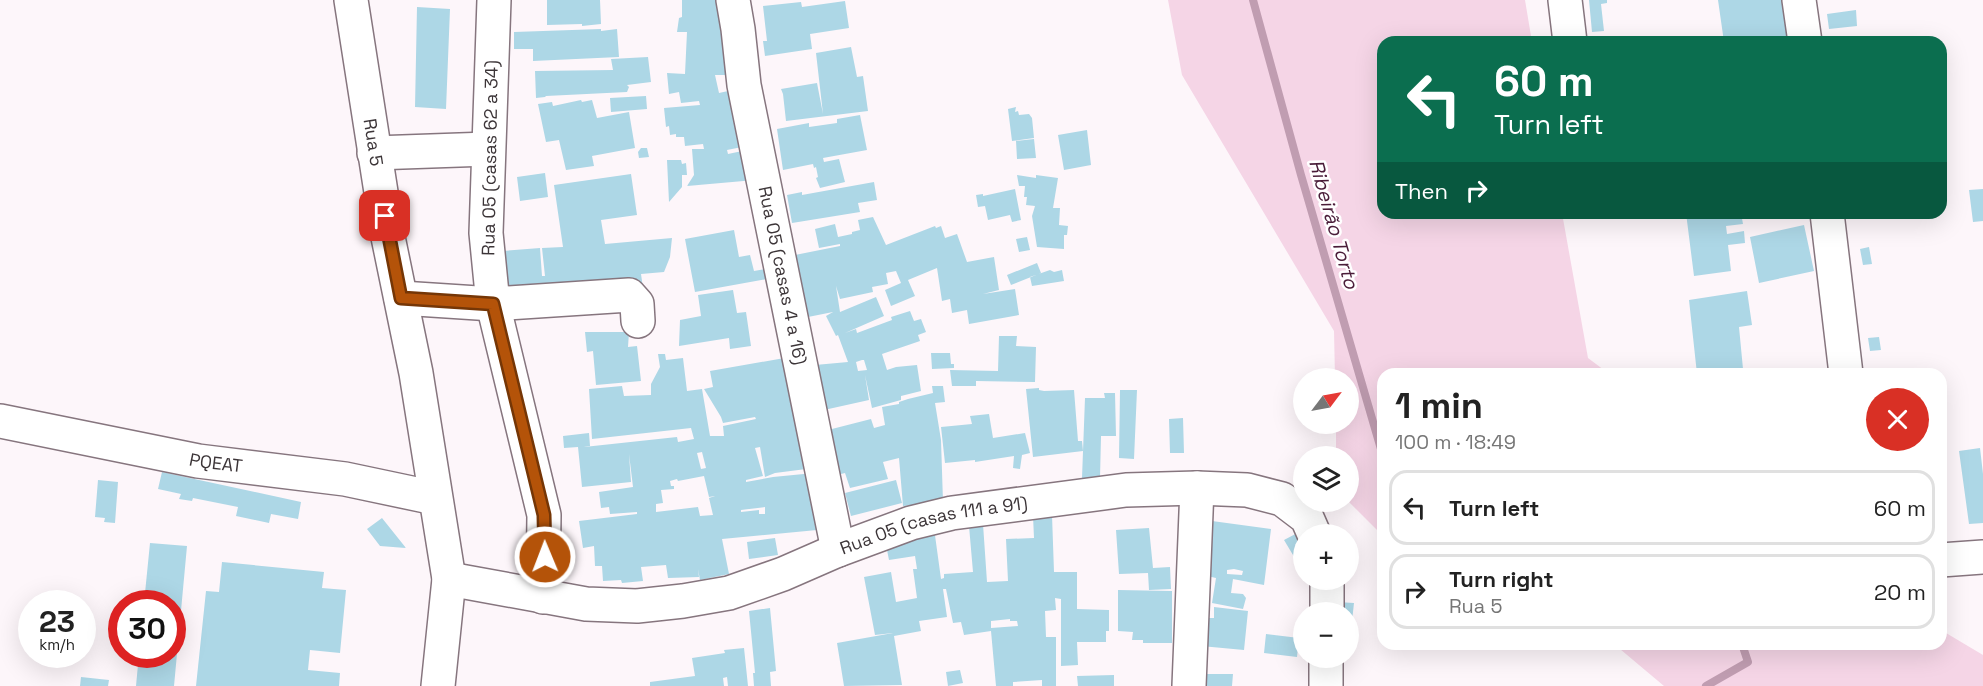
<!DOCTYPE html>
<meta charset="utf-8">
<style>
body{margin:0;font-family:"Space Grotesk",sans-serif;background:#f2f2f2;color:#222;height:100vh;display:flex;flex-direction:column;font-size:22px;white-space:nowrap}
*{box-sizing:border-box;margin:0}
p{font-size:20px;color:#767676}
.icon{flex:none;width:33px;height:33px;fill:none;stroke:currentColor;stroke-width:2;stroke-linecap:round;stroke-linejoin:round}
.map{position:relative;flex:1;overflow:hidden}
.drawer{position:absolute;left:1377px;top:368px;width:570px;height:282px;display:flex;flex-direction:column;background:#fff;border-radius:18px;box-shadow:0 6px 24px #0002}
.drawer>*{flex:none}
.guide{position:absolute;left:1377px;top:36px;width:570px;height:183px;border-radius:18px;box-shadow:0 6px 24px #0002;background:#0b6e4f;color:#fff;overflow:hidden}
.needle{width:39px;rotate:58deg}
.controls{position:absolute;left:1293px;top:368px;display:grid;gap:12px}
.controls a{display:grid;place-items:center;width:66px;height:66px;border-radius:50%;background:#fff;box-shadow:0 6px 24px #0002;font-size:30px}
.speed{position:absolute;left:18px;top:590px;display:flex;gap:12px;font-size:30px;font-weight:700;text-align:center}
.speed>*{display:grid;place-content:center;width:78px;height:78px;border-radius:50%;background:#fff;box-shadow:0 6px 24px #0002;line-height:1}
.speed small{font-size:15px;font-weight:400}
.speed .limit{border:9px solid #d22;background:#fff;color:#111}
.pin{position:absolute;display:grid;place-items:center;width:51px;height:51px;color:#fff;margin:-26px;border-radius:12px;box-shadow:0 3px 9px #0006}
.me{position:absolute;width:66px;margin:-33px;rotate:359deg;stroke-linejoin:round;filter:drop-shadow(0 0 4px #0008)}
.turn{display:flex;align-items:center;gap:21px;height:126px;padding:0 18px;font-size:27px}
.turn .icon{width:78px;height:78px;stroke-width:2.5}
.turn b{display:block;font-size:42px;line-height:51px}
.then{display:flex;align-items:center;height:57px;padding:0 18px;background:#0003;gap:12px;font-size:22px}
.round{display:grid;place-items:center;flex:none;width:63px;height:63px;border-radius:32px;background:#f2f2f2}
.headline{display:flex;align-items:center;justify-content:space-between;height:102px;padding:0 18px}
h1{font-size:36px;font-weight:800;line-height:45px}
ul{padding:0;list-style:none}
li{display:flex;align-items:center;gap:18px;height:75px;margin:0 12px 9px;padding:0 6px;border:3px solid #e0e0e0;border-radius:18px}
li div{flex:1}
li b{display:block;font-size:22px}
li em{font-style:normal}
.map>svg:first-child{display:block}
.green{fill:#f5d5e6}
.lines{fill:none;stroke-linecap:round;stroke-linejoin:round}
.stream{stroke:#c09db1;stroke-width:8}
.building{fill:#add7e6;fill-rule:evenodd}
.minor-casing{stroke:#86757e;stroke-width:36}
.minor{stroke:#fff;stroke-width:33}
.route-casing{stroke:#753606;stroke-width:15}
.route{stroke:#b45309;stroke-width:10}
.labels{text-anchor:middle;stroke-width:5;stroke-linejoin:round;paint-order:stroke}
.street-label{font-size:18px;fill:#3c3538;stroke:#fff}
.water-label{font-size:20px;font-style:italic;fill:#4a1d39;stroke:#fff}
</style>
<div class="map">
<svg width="1983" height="686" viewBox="0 0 1983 686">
<rect width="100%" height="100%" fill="#fdf6fa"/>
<path class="green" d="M1168,0H1525L1532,42H1383V213H1562L1588,358L1608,373L1383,374V536L1348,501V456H1336V423H1348V378H1335L1334,331L1182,75Z
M1941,630L1983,655V686H1664L1614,644H1941Z"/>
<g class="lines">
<path class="stream" d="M1253,0L1301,175L1383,456
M1706,686L1748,662L1742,644"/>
</g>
<path class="building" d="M547,0H600L601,24L582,26V24L547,25Z
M682,0H726L725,75H715L719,93L728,91L729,98L739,96L747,146L727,150L728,154L747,150L755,180L687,186L694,175L692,149H704L703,144L685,146L684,137H676V134L670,135L669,126L666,127L664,108L700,105L699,101L681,103L679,92L669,94L667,73L685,74L687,32H677L679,18L682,17Z
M1589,0H1607V3L1601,4L1604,31L1592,32Z
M1718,0H1783L1789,42H1724Z
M845,1L849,28L810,34L812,49L765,56L763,41H767L763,6L801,2L802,7Z
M417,7L450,9L446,109L415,107Z
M1856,10L1857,26L1829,29L1827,14Z
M601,29V31L617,29L619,57L533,61V49H514V32Z
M851,47L857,77L863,76L868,111L786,121L783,94L781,89L817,83L823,114L816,53Z
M648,57L651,82L627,85L629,87L627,92L546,96L545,97L536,98L535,71L613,70L611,59Z
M646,96L647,109L611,112L610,98Z
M581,100L582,102L592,100L597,118L629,112L635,148L592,156L594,166L566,170L559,140L546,142L538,104L552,102L553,106Z
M1016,107L1015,112L1018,111L1019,115L1029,114L1032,118L1034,138L1012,141L1008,109Z
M860,115L867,150L823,158L824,162L839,159L845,182L820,188L816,178L818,177L816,167L814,168L813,164L783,170L777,129L809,123V127L837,123V119Z
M1087,130L1091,165L1064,170L1058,135Z
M1034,139L1036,158L1017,159L1016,141Z
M641,148H647L649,157L639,158L638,152Z
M667,160H681L682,164L686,163L687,175H682V187L669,202Z
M545,173L548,197L520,201L517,177Z
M631,174L637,215L601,220L605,244L672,238L670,257L664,272L641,274L645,302L499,311L503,251L540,248L542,276H545L542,248L563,247L554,185Z
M1017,175L1036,178V175L1058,178L1053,208H1060L1059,225L1068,226L1067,235H1064V249L1037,247L1032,216L1035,206L1026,205L1027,197H1024L1025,186H1019Z
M874,182L877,200L858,203L860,212L792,223L787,195L802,192V195Z
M1015,189L1021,220L1012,222L1010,215L988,220L985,206L978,207L976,195L983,194V196Z
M1983,189V221L1973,222L1969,190Z
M1577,213H1608V216L1577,218Z
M1686,213H1741L1743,224L1726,226L1727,234L1744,231L1745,243L1728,245L1731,271L1694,276Z
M873,217L886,245L935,226L936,228L941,226L945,238L957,234L967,262L994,257L999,290L983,294L1015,289L1019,315L969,324L967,310L952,313L950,299L942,301L937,268L908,280L915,296L891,306L885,290L901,283L896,271L886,273L888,284L872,287L873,292L840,299L836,286L840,312L876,297L884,316L845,333L856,329L857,333L892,320L891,317L910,311L914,321L921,319L926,332L918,335L920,341L882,354L887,370L896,367L917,365L921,391L901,396V400L872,408L865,375L869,400L824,410L815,365L848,362L838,335L836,336L826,316L833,312L808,317L795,255L840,246V244L819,248L815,229L835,224L838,237L852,234V232L860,230L858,220ZM862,360H864L867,370L858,371L856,362Z
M1804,225L1814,271L1759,283L1750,237Z
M734,230L739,257L750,255L754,271L766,269L767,279L695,292L685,239Z
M1027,237L1030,250L1019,252L1016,239Z
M1869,247L1872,264L1863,265L1860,249Z
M1037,263L1041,273L1011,285L1007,275Z
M1050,270L1054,272L1062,270L1064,281L1032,286L1030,277Z
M733,290L737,313L746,312L751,346L730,349L729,338L679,346L680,320L701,316L698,295Z
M1747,291L1752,325L1739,327L1743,369L1713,374H1697L1689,300Z
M585,332H629L628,347L637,346L641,381L596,385L593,351L587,352Z
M999,336H1017L1016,346L1036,347L1035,382L976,381V386H952L950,370L998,371Z
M1879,337L1881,350L1870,351L1868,338Z
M931,353H950L951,364H954V368L932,369Z
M658,354H665L666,360L683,358L687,391L702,389L710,436H724L723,426L756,419L755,417L723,423L721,417L704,389L713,387L710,371L790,357L814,468L775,473L765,477L760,447L755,448L763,476L746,480V482L773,477L814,473L817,530L722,539L729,574L700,580L698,569L699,577L668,578L666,565L641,567L643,581L622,583L621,580L603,581L602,566H595L594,546L583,548L579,521L637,514V512L610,514L609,507L601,508L599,492L633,487L629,454L631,482L582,487L578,447L564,448L563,436L589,433L590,446L584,447L677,437L678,442L694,439L691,428L592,439L589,389L622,386L624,396L651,395V384L660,367ZM702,452L706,468L701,469L697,453ZM704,476L709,497L715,496L709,498L713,515L700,516L698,507L656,512V504L663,503L661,490L674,489V486H671L670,481L677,479L678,481ZM765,507V514H759V510L741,512V510Z
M932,386H943L945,402L935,403L941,440L943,502L903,506L899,458L883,462L888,479L850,488L845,473L837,475L828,430L871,419L874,428L885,425L882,407L899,404V402L908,399L933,393Z
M1039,388V390L1044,391L1074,390L1078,441H1082L1083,451L1033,457L1026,389Z
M1120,390H1137L1134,459L1119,458Z
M1104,393H1115L1116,436H1101L1100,478H1082L1085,398H1105Z
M989,414L993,438L1025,433L1030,453L1022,455L1020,469L1013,468L1014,456L975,462V460L945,463L941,427L972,424L970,416Z
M1183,418L1184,453H1170L1169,419Z
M1980,448L1983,474V523L1969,524L1959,451Z
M162,472L301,502L298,519L271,514L269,523L236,516L238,507L193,498L192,501L179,499L181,494L158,489Z
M98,480L118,482L115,523L104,522L105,518L95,517Z
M896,480L902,503L851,516L845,493Z
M1052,515L1054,572H1077V609L1109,610V631H1106V642H1077L1078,665L1061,666V599L1055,598L1056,610L1045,611L1046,637H1056V686H1042V680L1013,682V686H996L991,631L964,635L961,622L953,623L946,589H943L947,617L919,621L921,631L894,636L902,685L844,686L837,643L893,633L875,635L864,577L891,572L896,602L917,598L913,569H917L915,556L889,560L884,535L934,528L941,579L944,578V574L973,572L969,526L983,524L987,582L1008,581L1006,539L1034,538L1033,516ZM1010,619V621H1017L1018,626L991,628V621Z
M382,518L406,548L380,546L367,529Z
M1212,521L1271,529L1264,585L1233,579L1231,593L1243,594L1246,598L1243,609L1212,603L1216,578L1207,576ZM1234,569L1243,571L1242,575L1227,574V570Z
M1149,528L1153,568L1170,567L1171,589L1149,590L1148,573L1119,574L1116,530Z
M1303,530L1304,555L1296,560L1284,540Z
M775,538L778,555L749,559L747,542Z
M150,543L187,546L174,686H136L139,654H172V603H144Z
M222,562L324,572L322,588L346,590L340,653L310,650L308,670L340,673L339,686H196L206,591L219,592Z
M1118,590L1172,591V643H1143V640H1132L1133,632L1118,631Z
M1337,602L1354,603L1351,630H1348V612H1337Z
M1214,607L1248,611L1244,650L1201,646L1204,618H1214Z
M770,608L776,671L770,672L771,686H754L753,673H755L749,611Z
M1266,634L1299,638L1297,657L1264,653Z
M744,648L748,686H728L727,677L723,678L724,686H650V682L695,676L692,658L725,653L724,650Z
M960,670L963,683L948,686L946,672Z
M1204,674H1233L1232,686H1203Z
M1114,675V686H1078L1077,676Z
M81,677L109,680L108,686H80Z"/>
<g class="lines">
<defs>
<g id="minor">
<path id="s1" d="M351,0L388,237L416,373L449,579L438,686"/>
<path d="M494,0L486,233L493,304L544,515L543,597"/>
<path id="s2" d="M733,0L738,29L744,85L838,550"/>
<path d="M1565,0L1570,42"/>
<path d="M1799,0L1805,42"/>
<path d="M374,153L488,149"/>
<path d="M1827,213L1846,374"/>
<path d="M401,298L493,304L629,295L637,304L638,321"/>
<path id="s3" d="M0,421L198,461L345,479L435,498"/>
<path d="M1941,560L1983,557"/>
<path id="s4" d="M449,579L586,604L637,606L683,601L729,593L783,574L838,550L911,523L952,513L1126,490L1197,488L1247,490L1282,499L1307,518L1314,534"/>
<path d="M1327,579V612"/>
<path d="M1189,686L1197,488"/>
<path d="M1326,686V657"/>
</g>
</defs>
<use href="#minor" class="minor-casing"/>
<use href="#minor" class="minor"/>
</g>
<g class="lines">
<defs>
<path id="route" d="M385,216L401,298L493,304L544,515L545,557"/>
</defs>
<use href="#route" class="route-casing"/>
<use href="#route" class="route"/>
</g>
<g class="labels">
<g class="street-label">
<text dy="6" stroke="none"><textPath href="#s1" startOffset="144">Rua 5</textPath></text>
<text transform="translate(490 158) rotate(-89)" y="6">Rua 05 (casas 62 a 34)</text>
<text dy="6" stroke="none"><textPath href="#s2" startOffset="280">Rua 05 (casas 4 a 16)</textPath></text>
<text dy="6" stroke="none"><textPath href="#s3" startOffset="220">PQEAT</textPath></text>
<text dy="6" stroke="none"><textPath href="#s4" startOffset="500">Rua 05 (casas 111 a 91)</textPath></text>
</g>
<g class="water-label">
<text transform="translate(1334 224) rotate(74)" y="7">Ribeirão Torto</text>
</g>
</g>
</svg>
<div class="controls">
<a><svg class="needle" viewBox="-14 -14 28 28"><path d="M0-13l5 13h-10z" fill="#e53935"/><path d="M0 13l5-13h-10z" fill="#767676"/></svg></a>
<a><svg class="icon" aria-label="layers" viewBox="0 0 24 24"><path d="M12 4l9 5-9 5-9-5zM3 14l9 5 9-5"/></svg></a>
<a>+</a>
<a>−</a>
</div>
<div class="speed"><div>23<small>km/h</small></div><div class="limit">30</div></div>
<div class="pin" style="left:385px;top:216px;background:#d93025"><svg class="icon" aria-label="arrive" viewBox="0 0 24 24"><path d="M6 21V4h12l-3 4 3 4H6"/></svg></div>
<svg class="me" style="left:545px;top:557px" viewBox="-20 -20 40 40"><circle r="17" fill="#b45309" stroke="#fff" stroke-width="3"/><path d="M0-11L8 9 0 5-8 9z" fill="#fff"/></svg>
<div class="guide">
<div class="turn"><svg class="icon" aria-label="left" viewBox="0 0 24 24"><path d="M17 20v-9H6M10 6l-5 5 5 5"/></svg><div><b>60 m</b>Turn left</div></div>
<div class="then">Then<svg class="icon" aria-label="right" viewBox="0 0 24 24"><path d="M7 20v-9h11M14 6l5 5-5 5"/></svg></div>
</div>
<section class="drawer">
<div class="headline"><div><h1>1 min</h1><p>100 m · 18:49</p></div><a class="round" style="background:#d93025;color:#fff"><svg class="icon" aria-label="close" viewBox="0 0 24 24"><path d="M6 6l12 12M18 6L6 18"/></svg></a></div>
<ul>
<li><svg class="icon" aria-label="left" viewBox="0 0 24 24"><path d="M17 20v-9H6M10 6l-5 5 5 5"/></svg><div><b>Turn left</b></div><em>60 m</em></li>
<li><svg class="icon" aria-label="right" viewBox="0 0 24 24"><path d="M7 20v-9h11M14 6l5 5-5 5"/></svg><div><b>Turn right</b><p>Rua 5</p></div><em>20 m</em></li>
</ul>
</section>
</div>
